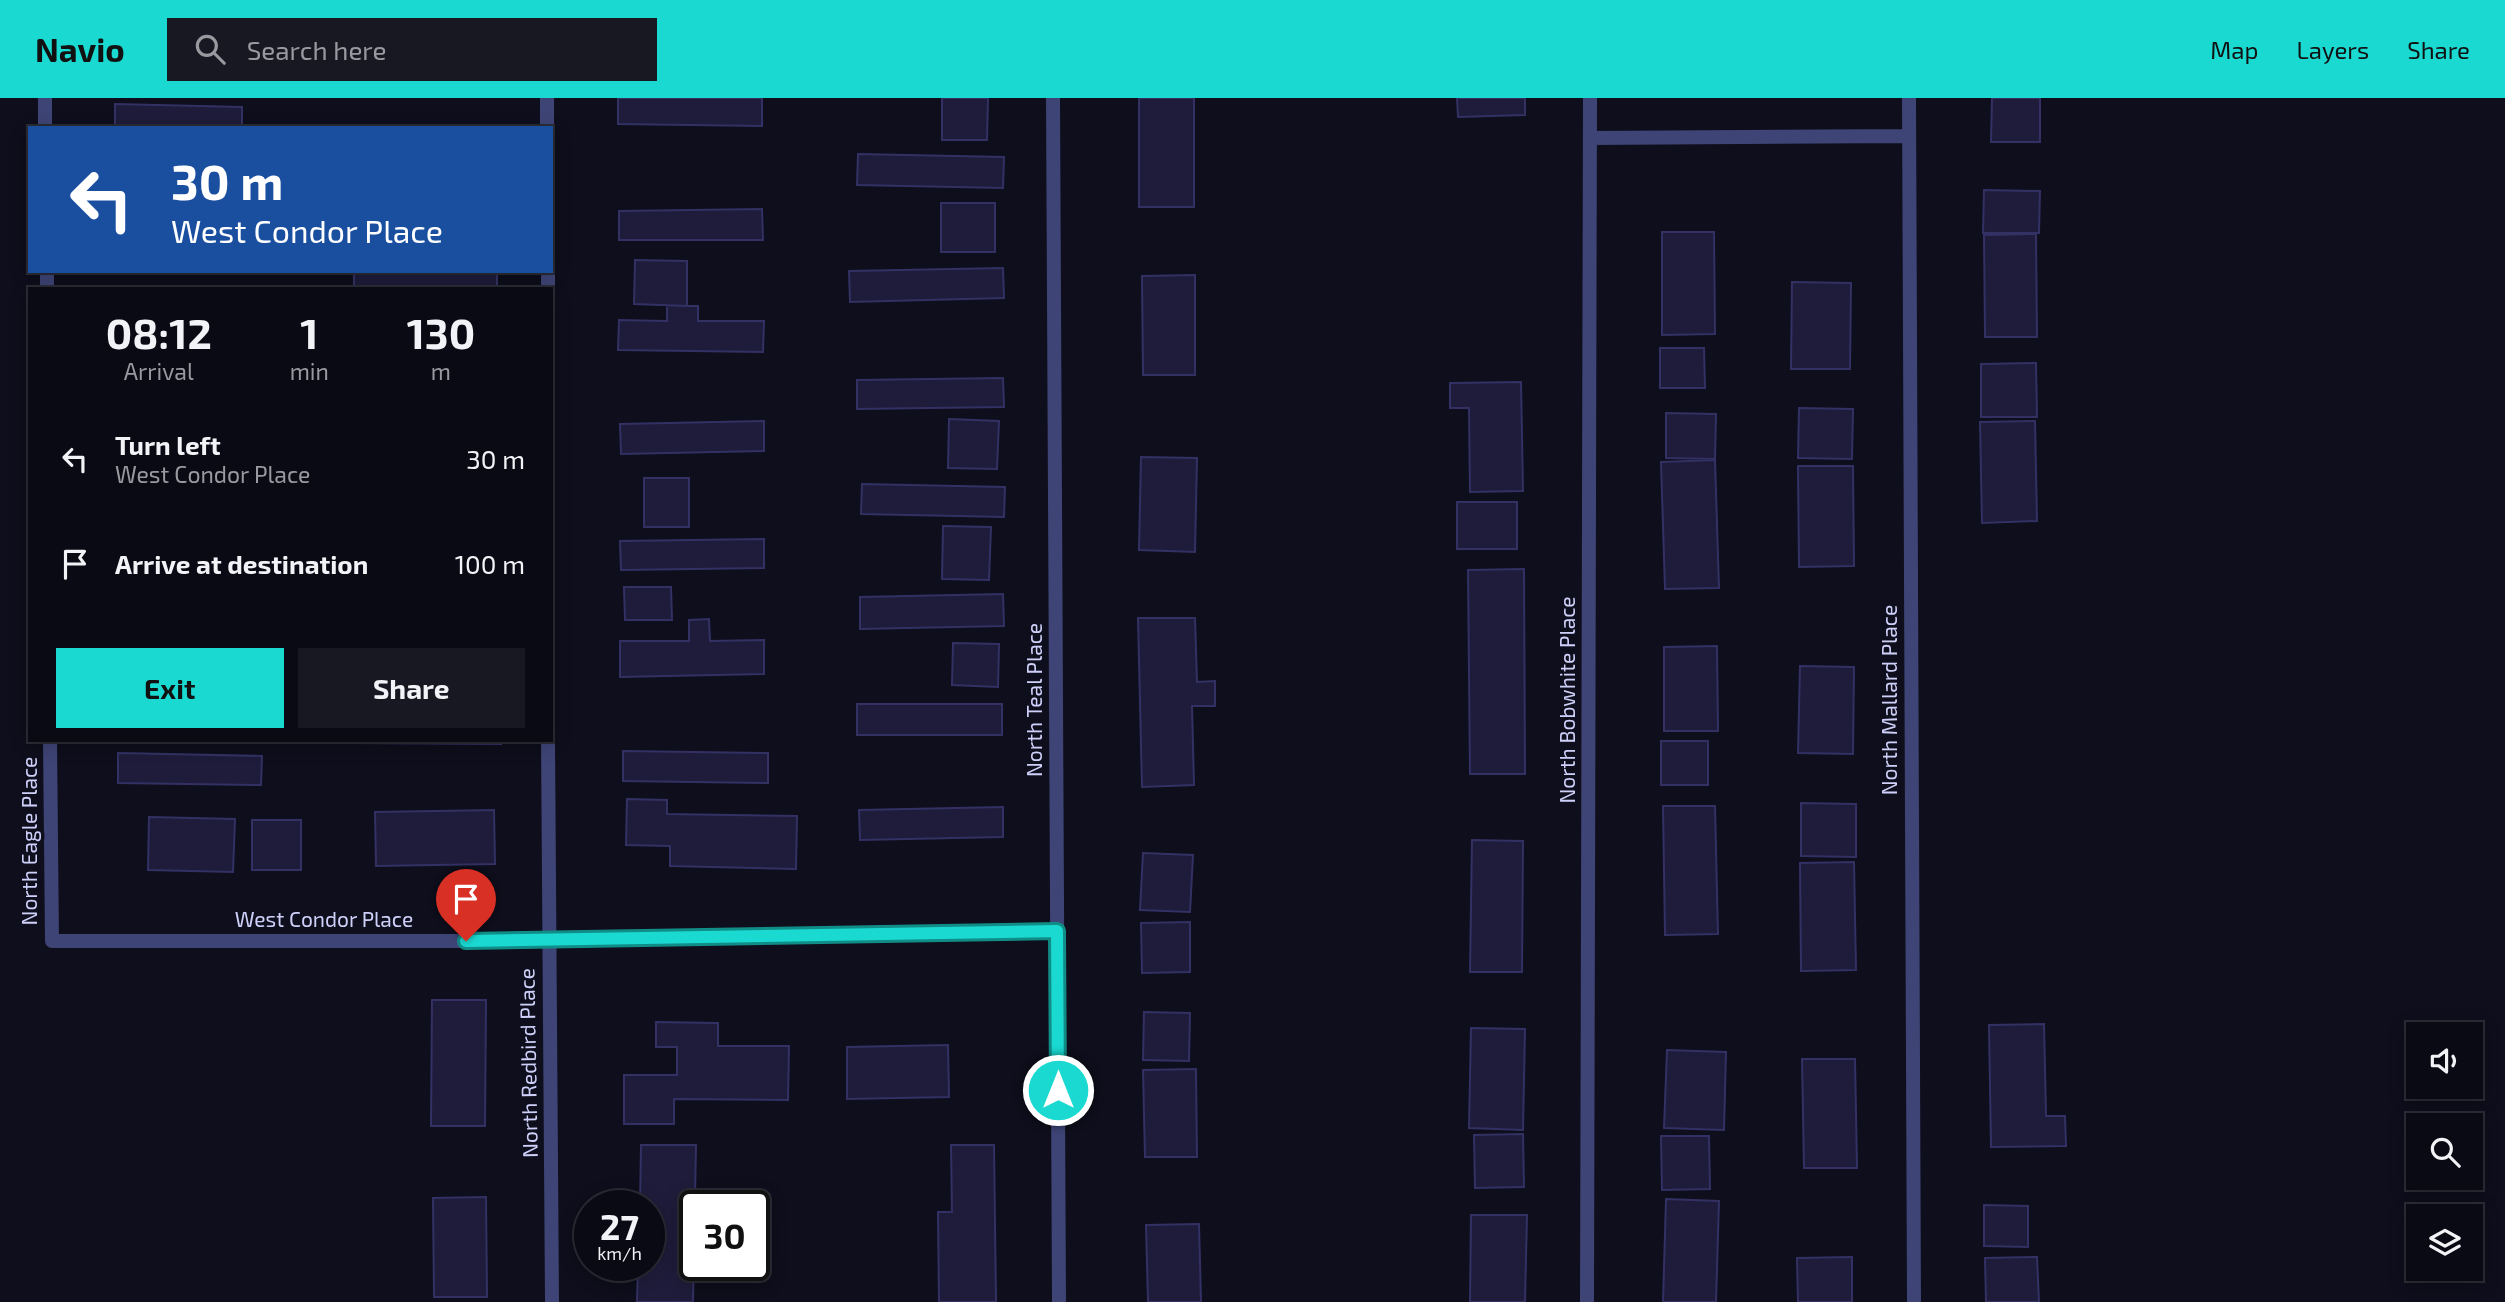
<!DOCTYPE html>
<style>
body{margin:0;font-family:"Exo 2",sans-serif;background:#181822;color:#f1f3f6;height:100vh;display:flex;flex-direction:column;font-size:26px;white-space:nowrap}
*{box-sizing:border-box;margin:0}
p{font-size:23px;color:#999aa0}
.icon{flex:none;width:38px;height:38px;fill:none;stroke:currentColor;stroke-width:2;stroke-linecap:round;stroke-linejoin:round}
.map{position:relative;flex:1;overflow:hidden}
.drawer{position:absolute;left:28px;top:189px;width:525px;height:455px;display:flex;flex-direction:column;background:#0a0a15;border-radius:0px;box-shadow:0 4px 18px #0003,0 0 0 2px #2a2b34}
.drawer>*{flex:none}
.guide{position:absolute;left:28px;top:28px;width:525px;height:147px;border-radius:0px;box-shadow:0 4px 18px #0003,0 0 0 2px #2a2b34;background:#1a4fa0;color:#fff;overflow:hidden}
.tools{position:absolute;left:2406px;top:924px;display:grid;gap:14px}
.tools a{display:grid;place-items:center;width:77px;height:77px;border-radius:0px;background:#0a0a15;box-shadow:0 4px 18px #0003,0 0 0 2px #2a2b34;font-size:35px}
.speed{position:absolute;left:574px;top:1092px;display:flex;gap:14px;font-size:35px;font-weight:700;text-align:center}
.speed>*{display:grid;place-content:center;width:91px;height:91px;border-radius:50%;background:#0a0a15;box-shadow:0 4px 18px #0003,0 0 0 2px #2a2b34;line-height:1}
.speed small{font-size:18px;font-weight:400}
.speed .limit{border:4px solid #111;border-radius:10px;background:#fff;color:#111}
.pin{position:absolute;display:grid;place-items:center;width:60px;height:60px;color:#fff;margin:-72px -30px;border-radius:50% 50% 50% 0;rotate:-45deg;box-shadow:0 0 7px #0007}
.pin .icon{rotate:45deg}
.me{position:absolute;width:77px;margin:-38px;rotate:0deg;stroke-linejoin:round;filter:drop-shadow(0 0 5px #0008)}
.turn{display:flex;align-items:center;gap:24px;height:147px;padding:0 28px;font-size:32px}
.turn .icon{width:91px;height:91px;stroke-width:2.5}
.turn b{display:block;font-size:49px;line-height:60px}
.eta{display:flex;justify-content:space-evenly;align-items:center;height:119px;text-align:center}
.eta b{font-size:42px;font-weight:700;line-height:49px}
.cta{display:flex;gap:14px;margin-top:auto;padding:14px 28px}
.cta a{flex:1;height:80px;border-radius:0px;background:#1ad9d1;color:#111;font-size:28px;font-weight:700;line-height:80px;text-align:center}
.cta a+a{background:#181822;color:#f1f3f6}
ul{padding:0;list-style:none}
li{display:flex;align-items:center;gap:21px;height:105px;padding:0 28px}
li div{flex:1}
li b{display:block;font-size:26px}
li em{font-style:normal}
header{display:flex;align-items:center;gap:42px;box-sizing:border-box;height:98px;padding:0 35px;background:#1ad9d1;color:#111}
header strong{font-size:33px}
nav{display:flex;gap:38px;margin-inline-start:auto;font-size:24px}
.search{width:490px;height:63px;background:#181822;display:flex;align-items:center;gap:18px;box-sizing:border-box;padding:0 24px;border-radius:0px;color:#999aa0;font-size:26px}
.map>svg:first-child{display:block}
.building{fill:#1e1c3a;stroke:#333164;stroke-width:2}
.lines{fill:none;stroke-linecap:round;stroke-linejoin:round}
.street{stroke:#3e4475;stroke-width:14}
.route-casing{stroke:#118d88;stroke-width:18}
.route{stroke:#1ad9d1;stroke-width:12}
.labels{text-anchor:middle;stroke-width:7;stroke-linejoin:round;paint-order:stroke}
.street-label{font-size:21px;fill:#ced0f9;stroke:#0e0e1c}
</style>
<header>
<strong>Navio</strong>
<div class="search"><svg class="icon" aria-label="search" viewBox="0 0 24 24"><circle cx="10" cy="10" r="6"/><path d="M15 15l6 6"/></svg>Search here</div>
<nav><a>Map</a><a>Layers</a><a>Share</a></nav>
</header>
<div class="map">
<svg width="2505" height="1204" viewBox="0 0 2505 1204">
<rect width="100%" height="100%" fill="#0e0e1c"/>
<path class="building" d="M618,0H762V28L618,26Z
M942,0H988L987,42H942Z
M1139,0H1194V109H1139Z
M1457,0H1525V17L1458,19Z
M1992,0H2040V44H1991Z
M115,6L242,9V30H115Z
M858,56L1004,59L1003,90L857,87Z
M1984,92L2040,93L2039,135H1983Z
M941,105H995V154H941Z
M762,111L763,142H619V113Z
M1662,134H1714L1715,236L1662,237Z
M2036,136L2037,239H1985L1984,137Z
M635,162L687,163V208L634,206Z
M1003,170L1004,200L850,204L849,173Z
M354,173H497V191H354Z
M1195,177V277H1143L1142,178Z
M1792,184L1851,185L1850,271H1791Z
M667,208H698V223H764L763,254L618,252L619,222L667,223Z
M1660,250H1704L1705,290H1660Z
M2036,265L2037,319H1981V266Z
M1003,280L1004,309L857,311V282Z
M1521,284L1523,393L1470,394L1469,310H1450V285Z
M1799,310L1853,311L1852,361L1798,360Z
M1666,315L1716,316L1715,361L1666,360Z
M949,321L999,323L997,371L948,370Z
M764,323V353L621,356L620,326Z
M2035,323L2037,423L1982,425L1980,324Z
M1141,359L1197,360L1195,454L1139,452Z
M1715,362L1719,490L1665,491L1661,364Z
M1798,368H1853L1854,468L1799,469Z
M644,380H689V429H644Z
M862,386L1005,389L1004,419L861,416Z
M1457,404H1517V451H1457Z
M943,428L991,429L989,482L942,481Z
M764,441V470L621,472L620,443Z
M1524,471L1525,676H1470L1468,472Z
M624,489H671L672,522H625Z
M1003,496L1004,528L860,531V499Z
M1138,520H1195L1197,584L1215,583V608H1192L1194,687L1142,689Z
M709,521L710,543L764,542V576L620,579V543H689V522Z
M953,545L999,546L998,589L952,587Z
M1717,548L1718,633H1664V549Z
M1800,568L1854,569L1853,656L1798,655Z
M857,606H1002V637H857Z
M127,642H176V645H127Z
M356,642H501V646L356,645Z
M1661,643H1708V687H1661Z
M623,653L768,655V685L623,683Z
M118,655L262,658L261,687L118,685Z
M627,701L667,702V716L797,718L796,771L670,768V748L626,747Z
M1801,705L1856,706V759L1801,758Z
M1663,708H1715L1718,836L1665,837Z
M1003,709V739L860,742L859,712Z
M494,712L495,766L376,768L375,714Z
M149,719L235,721L233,774L148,772Z
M252,722H301V772H252Z
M1472,742L1523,743L1522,874H1470Z
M1143,755L1193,757L1190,814L1140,812Z
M1854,764L1856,872L1801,873L1800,765Z
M1190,824V874L1142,875L1141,825Z
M432,902H486L485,1028H431Z
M1144,914L1190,915L1189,963L1143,962Z
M656,924L718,925V948H789L788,1002L674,1001V1026H624V977H677V949H656Z
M2044,926L2046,1018H2065L2066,1048L1991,1049L1989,927Z
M1471,930L1525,931L1523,1032L1469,1030Z
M948,947L949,999L847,1001V949Z
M1667,952L1726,954L1724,1032L1664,1030Z
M1802,961H1855L1857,1070H1804Z
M1196,971L1197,1059H1145L1143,972Z
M1523,1036L1524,1089L1475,1090L1474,1037Z
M1661,1038H1709L1710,1091L1662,1092Z
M641,1047H696L693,1204H637L638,1167H649V1108H640Z
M951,1047H994L996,1204H939L938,1114H952Z
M486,1099L487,1199H434L433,1100Z
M1666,1101L1719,1103L1716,1204H1663Z
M1984,1107L2028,1108V1149L1984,1148Z
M1471,1117H1527L1525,1204H1470Z
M1199,1126L1201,1204H1148L1146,1127Z
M1852,1159V1204H1798L1797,1160Z
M2037,1159L2039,1204H1986L1985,1160Z"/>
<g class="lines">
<path class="street" d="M45,0V30
M547,0V30
M1053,0L1059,1204
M1909,0L1914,1204
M1590,40L1909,38
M47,173V191
M548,173V191
M50,642L52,843H549L1057,833
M548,642L552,1204
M1587,1204L1590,0"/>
</g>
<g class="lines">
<defs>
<path id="route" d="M466,843L1057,833L1058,992"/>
</defs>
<use href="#route" class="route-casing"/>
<use href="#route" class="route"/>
</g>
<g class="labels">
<g class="street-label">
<text transform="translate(1035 602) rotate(-90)" y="7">North Teal Place</text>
<text transform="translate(1568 602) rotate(-90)" y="7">North Bobwhite Place</text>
<text transform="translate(1890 602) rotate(-90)" y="7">North Mallard Place</text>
<text transform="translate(30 743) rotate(-90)" y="7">North Eagle Place</text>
<text x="324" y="829">West Condor Place</text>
<text transform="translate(529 965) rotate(-91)" y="7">North Redbird Place</text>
</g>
</g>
</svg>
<div class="tools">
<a><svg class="icon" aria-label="sound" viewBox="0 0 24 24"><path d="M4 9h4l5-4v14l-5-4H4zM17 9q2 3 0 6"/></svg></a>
<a><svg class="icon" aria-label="search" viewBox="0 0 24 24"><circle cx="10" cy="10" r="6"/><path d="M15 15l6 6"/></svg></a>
<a><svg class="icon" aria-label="layers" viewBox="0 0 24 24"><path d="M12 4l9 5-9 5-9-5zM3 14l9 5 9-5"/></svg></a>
</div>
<div class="speed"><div>27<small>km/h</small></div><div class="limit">30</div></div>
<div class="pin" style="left:466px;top:843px;background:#d93025"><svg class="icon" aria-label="arrive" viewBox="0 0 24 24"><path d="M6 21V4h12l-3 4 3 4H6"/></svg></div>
<svg class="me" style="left:1058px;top:992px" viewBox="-20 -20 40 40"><circle r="17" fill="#1ad9d1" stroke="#fff" stroke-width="3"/><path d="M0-11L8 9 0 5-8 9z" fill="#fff"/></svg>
<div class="guide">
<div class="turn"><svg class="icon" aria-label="left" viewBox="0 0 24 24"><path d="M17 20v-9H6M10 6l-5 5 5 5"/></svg><div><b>30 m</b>West Condor Place</div></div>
</div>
<section class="drawer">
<div class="eta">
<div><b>08:12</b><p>Arrival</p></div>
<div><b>1</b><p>min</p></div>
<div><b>130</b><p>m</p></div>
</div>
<ul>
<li><svg class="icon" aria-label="left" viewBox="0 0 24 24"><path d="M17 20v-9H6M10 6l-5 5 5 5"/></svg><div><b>Turn left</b><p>West Condor Place</p></div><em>30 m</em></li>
<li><svg class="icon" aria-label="arrive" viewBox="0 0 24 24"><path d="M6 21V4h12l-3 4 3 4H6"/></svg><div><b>Arrive at destination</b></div><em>100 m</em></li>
</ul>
<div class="cta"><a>Exit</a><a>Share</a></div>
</section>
</div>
